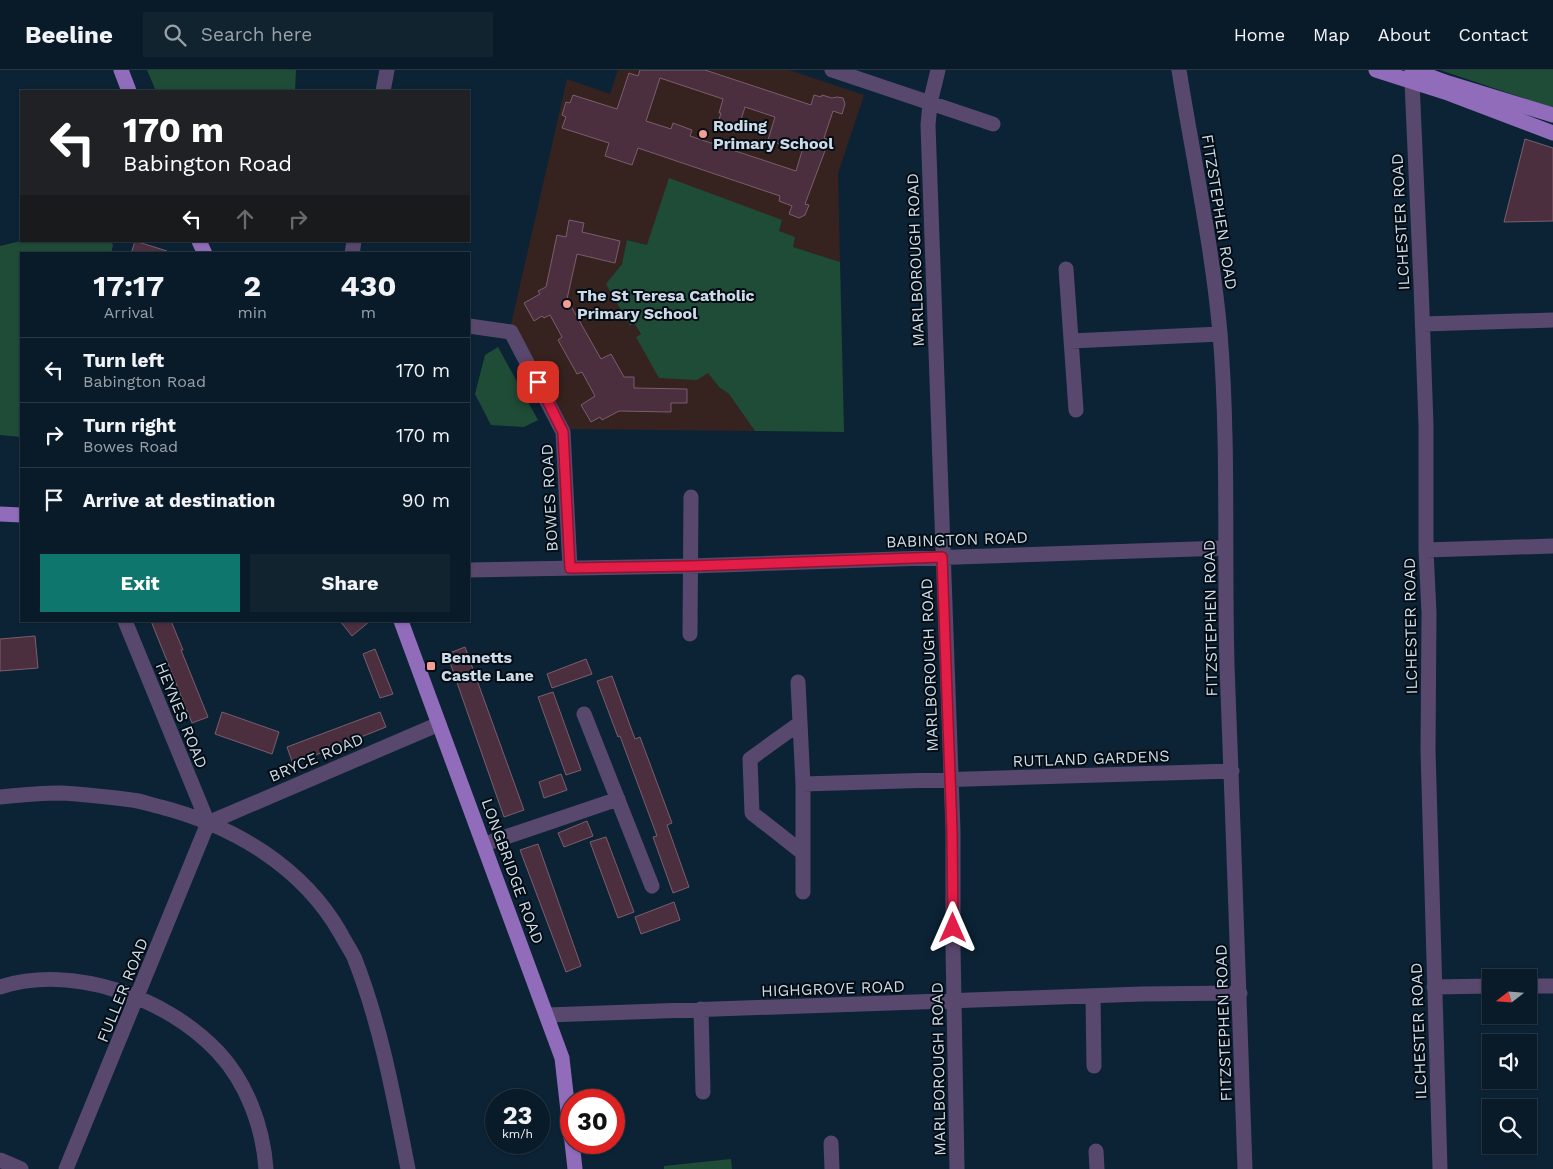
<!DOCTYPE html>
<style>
body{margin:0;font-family:"Work Sans",sans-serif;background:#122330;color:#f1f3f6;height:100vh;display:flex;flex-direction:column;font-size:19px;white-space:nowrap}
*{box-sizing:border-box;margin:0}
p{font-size:16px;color:#99a1a8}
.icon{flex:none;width:28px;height:28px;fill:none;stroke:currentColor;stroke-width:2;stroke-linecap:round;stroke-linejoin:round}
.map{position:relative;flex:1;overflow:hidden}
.drawer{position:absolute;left:20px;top:182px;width:450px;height:370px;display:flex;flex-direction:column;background:#091a28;border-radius:0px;box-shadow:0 1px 4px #0004,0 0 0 1px #293845}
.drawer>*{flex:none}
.banner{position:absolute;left:20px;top:20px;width:450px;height:152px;border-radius:0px;box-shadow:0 1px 4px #0004,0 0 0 1px #293845;background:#202124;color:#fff;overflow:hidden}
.needle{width:32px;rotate:253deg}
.controls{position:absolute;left:1482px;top:899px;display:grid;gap:10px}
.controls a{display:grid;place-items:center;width:55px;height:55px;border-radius:0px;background:#091a28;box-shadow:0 1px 4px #0004,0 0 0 1px #293845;font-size:25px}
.speed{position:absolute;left:485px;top:1019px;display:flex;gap:10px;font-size:25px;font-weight:700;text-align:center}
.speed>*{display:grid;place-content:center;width:65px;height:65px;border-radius:50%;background:#091a28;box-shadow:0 1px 4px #0004,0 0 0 1px #293845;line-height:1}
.speed small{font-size:12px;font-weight:400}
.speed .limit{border:8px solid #d22;background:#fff;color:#111}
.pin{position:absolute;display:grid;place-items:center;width:42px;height:42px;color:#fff;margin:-21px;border-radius:10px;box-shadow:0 2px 8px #0006}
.me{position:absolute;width:55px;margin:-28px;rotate:0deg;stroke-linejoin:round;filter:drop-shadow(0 0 4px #0008)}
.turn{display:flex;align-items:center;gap:18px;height:105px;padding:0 20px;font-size:22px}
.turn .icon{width:65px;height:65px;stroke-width:2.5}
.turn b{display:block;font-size:35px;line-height:42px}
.lanes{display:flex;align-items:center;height:48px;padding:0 20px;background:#0003;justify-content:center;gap:25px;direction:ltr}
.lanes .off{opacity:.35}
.eta{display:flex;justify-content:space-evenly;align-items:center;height:85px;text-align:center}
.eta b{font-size:30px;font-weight:700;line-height:35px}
.button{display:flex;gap:10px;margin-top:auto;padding:10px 20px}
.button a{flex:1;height:58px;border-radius:0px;background:#0f766e;color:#fff;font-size:20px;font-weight:700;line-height:58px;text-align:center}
.button a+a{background:#122330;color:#f1f3f6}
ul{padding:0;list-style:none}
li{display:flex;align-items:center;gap:15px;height:65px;padding:0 20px;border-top:1px solid #293845}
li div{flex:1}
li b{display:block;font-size:19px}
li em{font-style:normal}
header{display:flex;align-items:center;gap:30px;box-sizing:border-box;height:70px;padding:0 25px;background:#091a28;border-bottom:1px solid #293845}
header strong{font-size:24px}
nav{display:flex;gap:28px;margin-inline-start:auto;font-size:18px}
.search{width:350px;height:45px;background:#122330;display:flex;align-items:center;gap:12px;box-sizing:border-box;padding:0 18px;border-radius:0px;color:#99a1a8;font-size:19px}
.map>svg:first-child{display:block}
.education{fill:#36231f}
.green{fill:#1f4c36}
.building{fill:#4b2f3e;stroke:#7c5d6d;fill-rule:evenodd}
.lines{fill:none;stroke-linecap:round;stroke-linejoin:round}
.minor{stroke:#59486e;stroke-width:15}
.major{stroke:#906cba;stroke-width:15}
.route-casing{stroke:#92132f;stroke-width:12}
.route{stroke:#e11d48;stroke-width:9}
.poi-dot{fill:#f59c96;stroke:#040c14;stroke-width:2}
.labels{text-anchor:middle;stroke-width:4;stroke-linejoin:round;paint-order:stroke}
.poi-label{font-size:16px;font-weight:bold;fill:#cddbe8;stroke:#040c14;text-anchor:start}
.street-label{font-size:16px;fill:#cddbe8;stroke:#040c14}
</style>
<header>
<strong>Beeline</strong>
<div class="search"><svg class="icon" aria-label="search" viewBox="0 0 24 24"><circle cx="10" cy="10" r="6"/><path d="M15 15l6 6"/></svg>Search here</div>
<nav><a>Home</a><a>Map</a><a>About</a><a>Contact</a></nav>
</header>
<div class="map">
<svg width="1553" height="1099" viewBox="0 0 1553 1099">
<rect width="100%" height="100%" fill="#0c2336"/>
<path class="education" d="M618,0H789L864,25L838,103L840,192L792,177L779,161L782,151L647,175L628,170L622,194L607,214L630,255L634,253L641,264L636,267L708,302L719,317L729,324L755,361L567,359L510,259L567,9L610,24Z"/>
<path class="green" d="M147,0H296L295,21H156Z
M1440,0H1553V38Z
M669,108L782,150L779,161L795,167L793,177L840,192L844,362L755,361L729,324L719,317L708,303L697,310L659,308L636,267L641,264L634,253L630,256L606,214L622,194L627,170L647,175Z
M21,171H111L113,175L111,184H21V367L0,365V176Z
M498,277L538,350L524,357L491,355L475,324L485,285Z
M731,1089L732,1099H664V1096Z"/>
<path class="building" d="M640,0H705L811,35L814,25L821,27L822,25L832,28L837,27L843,28L845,34L842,44L833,41L824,68L829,70L805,134L809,135L805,145L799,148L789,144L792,136L779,131L780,126L638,78L632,95L605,86L609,73L562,58L566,47L562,45L566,32L570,33L573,25L617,39L629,3L638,6ZM660,8L723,29L719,43H721L718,53L738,59L745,37L775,47L768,70L802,81L796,101L690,66L692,60L673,53L671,59L646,51Z
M1525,69L1553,78V151L1504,152Z
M569,150L584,153L582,162L620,171L615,193L577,184L567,229L601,289L611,284L624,307H634V318L687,319V333H671V342L619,341L602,350L600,347L591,352L581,335L595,326L582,302L577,304L558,270L562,267L550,245L544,248L542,246L534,251L524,233L540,224L538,221L546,217L557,165L566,167Z
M135,171L167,181L166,184H131Z
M151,551H171L183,580H181L208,647L192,653Z
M340,551H370L352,566Z
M35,566L38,598L0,601V569Z
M465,577L524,740L504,747L447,584Z
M375,579L393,624L380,628L363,584Z
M586,589L592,604L552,618L547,604Z
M612,606L635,669L640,667L672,753L667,755L689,817L673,823L653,767L657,766L620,666L618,667L597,611Z
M553,622L581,700L566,705L538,627Z
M222,642L279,662L272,684L215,664Z
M380,642L386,657L293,694L287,677Z
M561,704L567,720L544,728L539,712Z
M587,751L593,766L564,777L558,763Z
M606,767L634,842L618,848L590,772Z
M538,774L581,896L566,902L520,780Z
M674,832L680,850L641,864L635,847Z"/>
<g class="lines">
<path class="minor" d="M832,0L993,54
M938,0L930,33L928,55L953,761V877L957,1099
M1179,0C1193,88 1212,174 1220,263C1229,373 1224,484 1227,595C1233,763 1240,931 1245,1099
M1412,12L1421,214L1426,355V480L1429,543L1428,680L1440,1099
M383,21L387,0
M352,184L354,171
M1066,199L1076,340
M1423,254L1553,250
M469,256L511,262L563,362L570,498
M1071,271L1220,264
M1426,480L1553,476
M469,500L691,496L1225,478
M125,551L208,753
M690,564L691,427
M798,612L803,714V822
M584,644L652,816
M800,653L750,689L752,743L803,783
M803,714L1232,701
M0,727C20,725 40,723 60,723C84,724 108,727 132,730C142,731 151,735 161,737C234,756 303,797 341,864C345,872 350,879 354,887C381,955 394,1028 408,1099
M208,753L439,654
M485,774L618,729
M1529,916H1553
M0,917C73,894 166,927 218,982C247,1013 263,1057 266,1099
M1434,917L1491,916
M1093,926L1094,996
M701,939L703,1022
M547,945L1142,924L1240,923
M831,1073L832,1099
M1096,1081L1097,1099
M0,1090L21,1099
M66,1099L208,753"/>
<path class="major" d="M121,0L129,21
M1376,0L1445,22L1553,63
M1412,0L1448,13L1553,45
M199,171L205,184
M0,444L21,445
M401,551L562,988L571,1068
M572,1072L575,1099"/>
</g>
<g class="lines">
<defs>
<path id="route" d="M538,312L563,362L570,498L691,496L942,487L952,761L953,858"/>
</defs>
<use href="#route" class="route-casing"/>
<use href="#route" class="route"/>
</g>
<g class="poi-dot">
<circle cx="703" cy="64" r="5"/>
<circle cx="567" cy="234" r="5"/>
<rect x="426" y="591" width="10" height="10" rx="2.5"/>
</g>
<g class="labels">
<g class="poi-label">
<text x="713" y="61">Roding<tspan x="713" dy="18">Primary School</tspan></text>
<text x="577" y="231">The St Teresa Catholic<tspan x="577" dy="18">Primary School</tspan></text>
<text x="441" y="593">Bennetts<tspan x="441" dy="18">Castle Lane</tspan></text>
</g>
<g class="street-label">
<text transform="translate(1220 142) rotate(81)" y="6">FITZSTEPHEN ROAD</text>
<text transform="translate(1400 152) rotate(-93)" y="6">ILCHESTER ROAD</text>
<text transform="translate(915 190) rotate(-92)" y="6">MARLBOROUGH ROAD</text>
<text transform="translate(549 428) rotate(-93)" y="6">BOWES ROAD</text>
<text transform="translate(957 469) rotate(-2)" y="6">BABINGTON ROAD</text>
<text transform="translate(1210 548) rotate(-91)" y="6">FITZSTEPHEN ROAD</text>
<text transform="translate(1410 556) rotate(-91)" y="6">ILCHESTER ROAD</text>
<text transform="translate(929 595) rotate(-92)" y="6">MARLBOROUGH ROAD</text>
<text transform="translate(182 645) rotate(68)" y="6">HEYNES ROAD</text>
<text transform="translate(316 687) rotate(-23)" y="6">BRYCE ROAD</text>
<text transform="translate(1091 688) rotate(-2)" y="6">RUTLAND GARDENS</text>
<text transform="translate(513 801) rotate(70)" y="6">LONGBRIDGE ROAD</text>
<text transform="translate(833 918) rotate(-2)" y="6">HIGHGROVE ROAD</text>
<text transform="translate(122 920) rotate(-68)" y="6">FULLER ROAD</text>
<text transform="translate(1223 953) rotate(-92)" y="6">FITZSTEPHEN ROAD</text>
<text transform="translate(1418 961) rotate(-92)" y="6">ILCHESTER ROAD</text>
<text transform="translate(938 999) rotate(-91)" y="6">MARLBOROUGH ROAD</text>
</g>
</g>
</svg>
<div class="controls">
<a><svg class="needle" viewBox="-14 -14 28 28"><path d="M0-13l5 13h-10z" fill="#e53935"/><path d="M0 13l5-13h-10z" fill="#99a1a8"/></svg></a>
<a><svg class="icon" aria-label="sound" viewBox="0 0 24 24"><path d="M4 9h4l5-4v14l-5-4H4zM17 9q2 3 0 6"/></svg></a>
<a><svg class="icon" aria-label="search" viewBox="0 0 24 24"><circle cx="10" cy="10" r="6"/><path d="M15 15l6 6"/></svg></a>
</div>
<div class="speed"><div>23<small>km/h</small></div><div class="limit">30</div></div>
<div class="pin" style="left:538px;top:312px;background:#d93025"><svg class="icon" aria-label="arrive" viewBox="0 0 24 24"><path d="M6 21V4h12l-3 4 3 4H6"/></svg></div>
<svg class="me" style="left:953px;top:858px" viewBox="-20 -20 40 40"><path d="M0-17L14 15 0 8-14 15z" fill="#e11d48" stroke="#fff" stroke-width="4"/></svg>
<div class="banner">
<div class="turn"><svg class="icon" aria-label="left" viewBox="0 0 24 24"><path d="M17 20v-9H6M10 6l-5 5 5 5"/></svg><div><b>170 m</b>Babington Road</div></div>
<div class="lanes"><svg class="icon" aria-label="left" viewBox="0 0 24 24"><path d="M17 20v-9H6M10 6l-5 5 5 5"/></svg><svg class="icon off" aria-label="ahead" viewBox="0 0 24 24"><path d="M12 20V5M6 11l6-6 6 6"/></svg><svg class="icon off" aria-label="right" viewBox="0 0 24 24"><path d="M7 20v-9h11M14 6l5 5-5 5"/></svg></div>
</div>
<section class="drawer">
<div class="eta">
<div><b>17:17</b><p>Arrival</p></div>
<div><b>2</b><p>min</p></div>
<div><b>430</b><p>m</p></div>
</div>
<ul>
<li><svg class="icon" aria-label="left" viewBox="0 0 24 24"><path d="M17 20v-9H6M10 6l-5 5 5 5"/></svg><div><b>Turn left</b><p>Babington Road</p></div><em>170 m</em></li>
<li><svg class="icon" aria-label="right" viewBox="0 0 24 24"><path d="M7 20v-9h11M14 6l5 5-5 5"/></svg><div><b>Turn right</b><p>Bowes Road</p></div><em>170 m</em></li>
<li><svg class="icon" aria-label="arrive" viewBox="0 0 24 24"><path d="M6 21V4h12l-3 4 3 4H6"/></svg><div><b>Arrive at destination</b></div><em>90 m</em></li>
</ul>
<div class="button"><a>Exit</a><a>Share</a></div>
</section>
</div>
